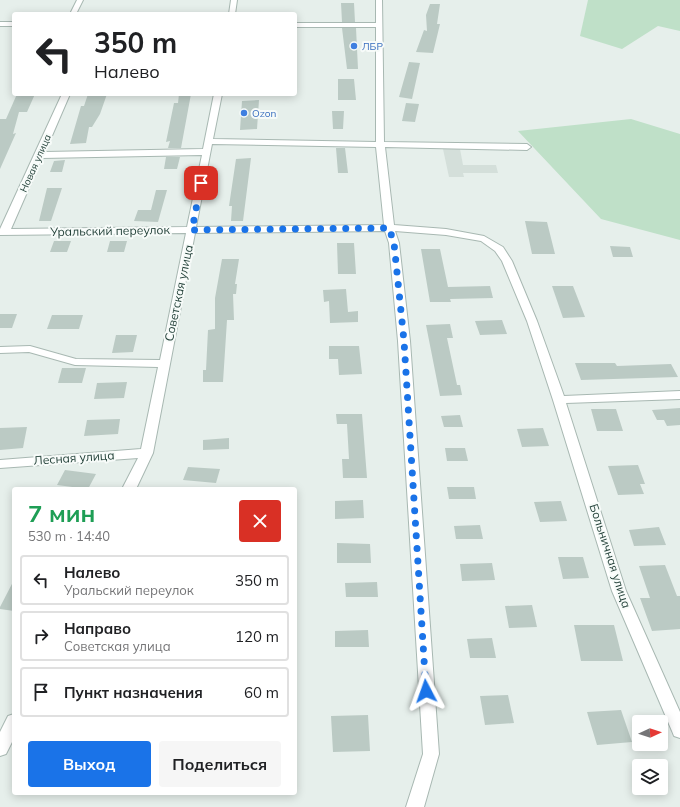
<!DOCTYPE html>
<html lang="ru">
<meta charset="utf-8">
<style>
body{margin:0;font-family:Mulish,sans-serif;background:#f6f6f6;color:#202124;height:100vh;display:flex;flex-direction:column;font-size:15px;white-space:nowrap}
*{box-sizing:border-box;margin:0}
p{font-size:13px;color:#757577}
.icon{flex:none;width:22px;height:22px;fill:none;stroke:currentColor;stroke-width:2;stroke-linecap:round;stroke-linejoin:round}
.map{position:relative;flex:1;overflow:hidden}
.drawer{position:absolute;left:12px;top:487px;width:285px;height:308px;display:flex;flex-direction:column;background:#fff;border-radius:4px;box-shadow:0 2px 10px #0003}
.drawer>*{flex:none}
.guide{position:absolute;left:12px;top:12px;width:285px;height:84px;border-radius:4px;box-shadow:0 2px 10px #0003;background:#fff;color:#202124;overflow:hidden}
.needle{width:26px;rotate:87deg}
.tools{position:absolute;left:632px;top:715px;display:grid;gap:8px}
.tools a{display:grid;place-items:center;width:36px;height:36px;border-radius:4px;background:#fff;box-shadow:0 2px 10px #0003;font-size:20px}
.pin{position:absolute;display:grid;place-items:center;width:34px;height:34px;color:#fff;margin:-17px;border-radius:8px;box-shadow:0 2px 6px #0006}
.me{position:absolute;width:44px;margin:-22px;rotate:356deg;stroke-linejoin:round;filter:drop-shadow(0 0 3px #0008)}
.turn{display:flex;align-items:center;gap:14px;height:84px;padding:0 16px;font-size:18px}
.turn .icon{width:52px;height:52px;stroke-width:2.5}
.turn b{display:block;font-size:28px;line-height:34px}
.round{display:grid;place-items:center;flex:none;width:42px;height:42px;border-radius:4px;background:#f6f6f6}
.overview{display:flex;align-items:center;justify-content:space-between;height:68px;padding:0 16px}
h1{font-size:24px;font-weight:700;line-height:30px;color:#1e9e55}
.action{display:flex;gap:8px;margin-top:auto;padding:8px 16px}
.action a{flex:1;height:46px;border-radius:4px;background:#1a73e8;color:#fff;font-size:16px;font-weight:700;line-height:46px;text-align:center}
.action a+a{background:#f6f6f6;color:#202124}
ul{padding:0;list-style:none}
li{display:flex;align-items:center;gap:12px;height:50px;margin:0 8px 6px;padding:0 8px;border:2px solid #e0e0e0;border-radius:4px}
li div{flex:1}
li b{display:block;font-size:15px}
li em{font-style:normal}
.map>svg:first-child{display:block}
.built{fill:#d4dfda}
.green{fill:#bfe0c8}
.building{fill:#bbcac4}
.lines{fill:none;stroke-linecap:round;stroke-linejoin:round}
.minor-casing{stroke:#a8b8b2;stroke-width:2}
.minor{fill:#fff;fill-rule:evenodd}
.route{stroke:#1a73e8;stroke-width:7;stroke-dasharray:0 12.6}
.shop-dot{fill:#3f7fe0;stroke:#f7fbf9;stroke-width:1.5}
.labels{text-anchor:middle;stroke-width:4;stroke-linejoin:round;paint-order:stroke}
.far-shop-label{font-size:10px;fill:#366cbe;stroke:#f7fbf9;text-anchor:start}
.far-street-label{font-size:10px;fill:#24423a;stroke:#f7fbf9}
.street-label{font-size:12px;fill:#24423a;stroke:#f7fbf9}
</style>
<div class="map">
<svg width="680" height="807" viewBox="0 0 680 807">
<rect width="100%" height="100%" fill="#e6efeb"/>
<path class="built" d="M443,149H460L463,165H496L498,173H463L464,177H449Z"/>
<path class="green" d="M588,0H680V31L658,26L622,49L580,36Z
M631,119L680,134V240L601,219L518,131Z"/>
<path class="building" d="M341,3H354L355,22H342Z
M430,4H440L437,24H440L433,53L416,52L424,30L427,31L426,15Z
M342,28H356L358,69H347Z
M409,62L420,63L412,99L399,97Z
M338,79H354L356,100H338Z
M17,94H35L27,112H19L13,134L16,133L0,169V119H6Z
M88,94H107L100,114L92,127H89L86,143L70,144L81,106H84Z
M179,94H191L181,148H168L170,141L166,142L174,103H178Z
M259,100L257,129L240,130L242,101Z
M406,103L419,104L415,122L402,121Z
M332,111H344L343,129H333Z
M336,148H345L348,173H338Z
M166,157H180L177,169H164Z
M251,158L243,221H231L232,206H229L236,159Z
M65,160L62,172H50L54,161Z
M47,188H62L51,221H39Z
M156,190H167L158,222L134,221L138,210H151Z
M525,221L547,222L555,254H532Z
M54,241H71L67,252H50Z
M110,241H127L124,252H107Z
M337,243H354L356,274H338Z
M610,246L630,247L633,257H613Z
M421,249H440L448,287L490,286L493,298L450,299L451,302H430Z
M222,259H239L235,284H237L236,294H233L234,320H227L223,382H203V370H206L208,330L215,329V298Z
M552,286H573L585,317L563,318Z
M346,289L348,312L358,311V322L330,323L329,301L324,302L323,290Z
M0,314H17L12,328H0Z
M52,315H83L79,329H47Z
M502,320L507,334L480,335L475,321Z
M450,324L453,338H447L457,385H460L462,395L440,396L426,325Z
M116,335H137L133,352L112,353Z
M329,346H359L362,374L339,375L338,359H329Z
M575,363H615L617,366L671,364L678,377L581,380Z
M62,368H86L82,383H58Z
M127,382L124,398L94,399L97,383Z
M680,408V425L667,426L664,420H657L652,410Z
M591,409H616L623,431H597Z
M336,414H362L367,478H343L342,459H349L347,424H337Z
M460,415L463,427H444L441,416Z
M120,419L118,434L84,436L87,420Z
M27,427L23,448L0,450V428Z
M543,428L549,446L522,447L517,429Z
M229,438V449L203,450V440Z
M445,448H465L468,461H447Z
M638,465L645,484H640L644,494L618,495L608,466Z
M188,467L220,469L216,483L183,480Z
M65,470L96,474L88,489L57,485Z
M447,487H474L476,499H449Z
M363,500L364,518L335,519V501Z
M561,501L567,521L540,522L534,502Z
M480,525L483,539H456L454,526Z
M659,527L666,545L634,546L629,530Z
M337,543L370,544L371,563H337Z
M558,557H583L589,578L563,579Z
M492,563L495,580L462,581L460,564Z
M665,565L677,596H680V629L652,631L640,598H650L639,566Z
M14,580V611L0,609V607Z
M377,582L378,597H346L345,583Z
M532,605L537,627L509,628L505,606Z
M574,625H614L623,661H581Z
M368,630L369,647H335V631Z
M492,638L496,658H470L467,639Z
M508,695L514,723L485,725L480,696Z
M621,710L632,742L597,745L587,712Z
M368,715L370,751L333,752L331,716Z"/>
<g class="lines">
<defs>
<path id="minor" d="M77,0H83L76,14H70Z
M231,0H237L235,14H229Z
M376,0H382L384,142L527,144L531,147L527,150L385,147L394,225L446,229L484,236L503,247L512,261L537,321L564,396L680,391V399L566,403L626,591L680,712V738L674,736L672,731L612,591L553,400L527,321L502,261L495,251L481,241L446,235L395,231L399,243L410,341L439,754L424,807H406L423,754L398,341L389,243L385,231L195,233L153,453L136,489H122L138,458L0,468V460L141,449L158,367L75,365L29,352L0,353V347L30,346L76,359L160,360L186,233L0,235V229L62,94H70L45,152L203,149L214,94H222L213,139L376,142V27H295V23H376ZM212,144L376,147L384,225L196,227ZM202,155L187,227L11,229L42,158Z
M0,22H14V26H0Z
M14,714V738L6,754L0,756V732L8,716Z"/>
</defs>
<use href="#minor" class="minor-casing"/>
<use href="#minor" class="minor"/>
</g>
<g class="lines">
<path class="route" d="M201,183L192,230L389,228L394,243L404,341L426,691"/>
</g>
<g class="shop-dot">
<circle cx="354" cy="46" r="4"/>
<circle cx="244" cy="113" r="4"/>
</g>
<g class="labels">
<g class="far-shop-label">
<text x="362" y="50">ЛБР</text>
<text x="252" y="117">Ozon</text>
</g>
<g class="far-street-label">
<text transform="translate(35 163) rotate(-66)" y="4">Новая улица</text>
</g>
<g class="street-label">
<text transform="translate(110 231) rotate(-1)" y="4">Уральский переулок</text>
<text transform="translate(179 293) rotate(-78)" y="4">Советская улица</text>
<text transform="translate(74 458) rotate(-4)" y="4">Лесная улица</text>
<text transform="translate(610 556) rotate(72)" y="4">Больничная улица</text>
</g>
</g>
</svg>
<div class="tools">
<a><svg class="needle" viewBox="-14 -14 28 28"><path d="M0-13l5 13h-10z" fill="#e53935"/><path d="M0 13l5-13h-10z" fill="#757577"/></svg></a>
<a><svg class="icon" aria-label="layers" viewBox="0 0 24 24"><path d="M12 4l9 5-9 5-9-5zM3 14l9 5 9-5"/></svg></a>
</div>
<div class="pin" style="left:201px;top:183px;background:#d93025"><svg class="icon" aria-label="arrive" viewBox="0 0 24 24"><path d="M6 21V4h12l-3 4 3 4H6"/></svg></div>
<svg class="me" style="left:426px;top:691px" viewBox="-20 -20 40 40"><path d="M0-17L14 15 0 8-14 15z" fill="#1a73e8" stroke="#fff" stroke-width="4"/></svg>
<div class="guide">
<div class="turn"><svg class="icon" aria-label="left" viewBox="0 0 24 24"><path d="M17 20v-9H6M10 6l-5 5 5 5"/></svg><div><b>350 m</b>Налево</div></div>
</div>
<section class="drawer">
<div class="overview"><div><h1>7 мин</h1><p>530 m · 14:40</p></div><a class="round" style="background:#d93025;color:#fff"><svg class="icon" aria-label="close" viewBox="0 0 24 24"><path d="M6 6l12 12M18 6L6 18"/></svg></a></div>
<ul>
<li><svg class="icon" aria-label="left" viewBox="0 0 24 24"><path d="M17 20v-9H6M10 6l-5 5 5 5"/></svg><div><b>Налево</b><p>Уральский переулок</p></div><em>350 m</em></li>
<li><svg class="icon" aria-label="right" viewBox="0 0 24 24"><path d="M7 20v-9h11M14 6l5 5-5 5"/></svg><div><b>Направо</b><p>Советская улица</p></div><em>120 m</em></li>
<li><svg class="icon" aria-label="arrive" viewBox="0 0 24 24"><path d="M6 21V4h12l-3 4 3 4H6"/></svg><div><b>Пункт назначения</b></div><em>60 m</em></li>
</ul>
<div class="action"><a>Выход</a><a>Поделиться</a></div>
</section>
</div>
